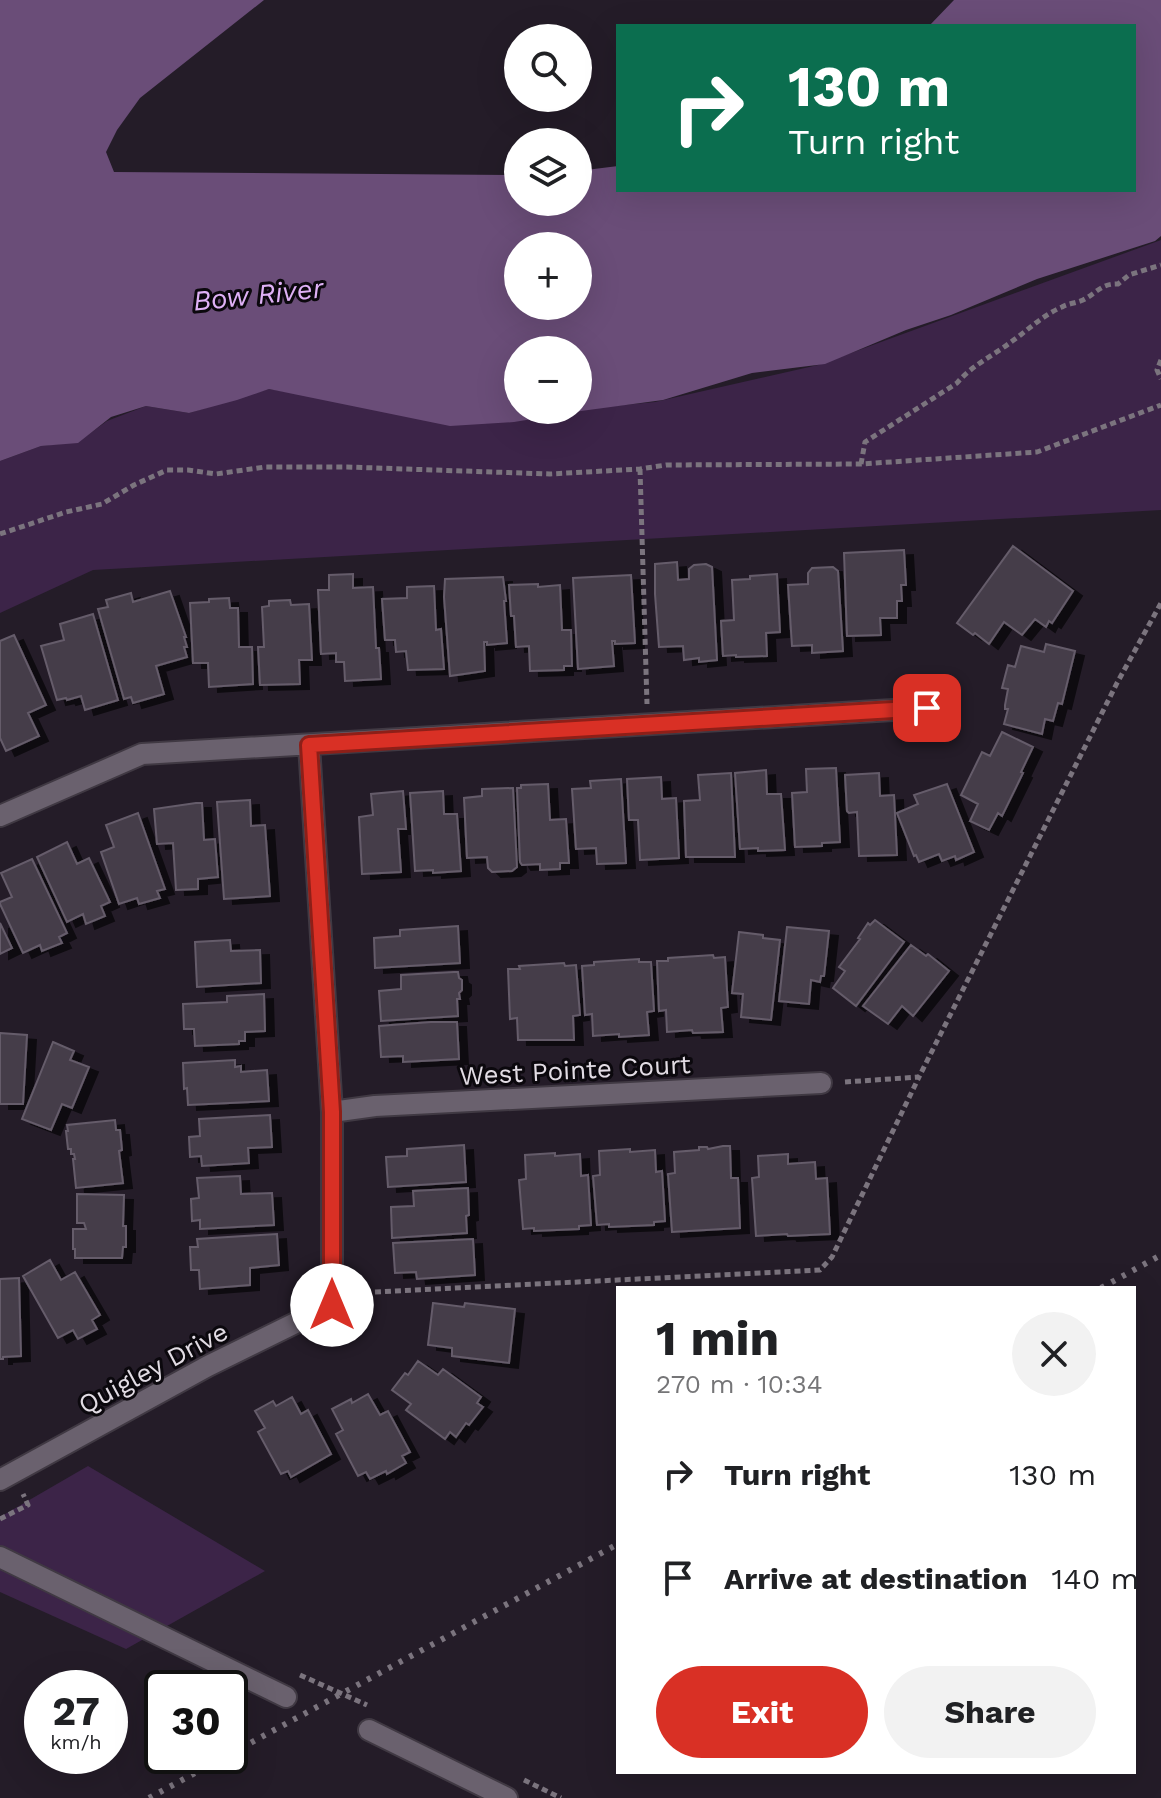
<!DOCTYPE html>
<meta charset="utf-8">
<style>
body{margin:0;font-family:"Work Sans",sans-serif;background:#f2f2f2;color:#202124;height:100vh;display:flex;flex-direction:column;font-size:30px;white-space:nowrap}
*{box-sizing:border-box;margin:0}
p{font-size:26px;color:#757577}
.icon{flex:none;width:44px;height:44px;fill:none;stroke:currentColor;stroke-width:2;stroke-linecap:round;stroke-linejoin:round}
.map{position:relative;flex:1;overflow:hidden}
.panel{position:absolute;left:616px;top:1286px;width:520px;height:488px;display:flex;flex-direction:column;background:#fff;border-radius:0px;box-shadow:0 8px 32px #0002}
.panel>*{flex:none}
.guide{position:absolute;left:616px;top:24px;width:520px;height:168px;border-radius:0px;box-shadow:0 8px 32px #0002;background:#0b6e4f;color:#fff;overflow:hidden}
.buttons{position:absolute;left:504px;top:24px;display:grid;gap:16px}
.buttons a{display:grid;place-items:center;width:88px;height:88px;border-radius:50%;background:#fff;box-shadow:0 8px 32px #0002;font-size:40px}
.speed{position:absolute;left:24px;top:1670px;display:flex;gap:16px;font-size:40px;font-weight:700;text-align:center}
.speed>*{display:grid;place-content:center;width:104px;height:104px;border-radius:50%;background:#fff;box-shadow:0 8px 32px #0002;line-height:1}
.speed small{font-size:20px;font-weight:400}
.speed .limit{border:4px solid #111;border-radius:12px;background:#fff;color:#111}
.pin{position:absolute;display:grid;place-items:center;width:68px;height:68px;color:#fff;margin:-34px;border-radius:16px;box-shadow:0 4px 12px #0006}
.me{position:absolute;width:88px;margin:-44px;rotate:0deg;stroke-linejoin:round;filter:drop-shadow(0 0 6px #0008)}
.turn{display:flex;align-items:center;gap:28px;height:168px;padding:0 40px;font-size:36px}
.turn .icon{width:104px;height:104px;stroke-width:2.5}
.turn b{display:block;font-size:56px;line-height:68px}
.round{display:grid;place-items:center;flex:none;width:84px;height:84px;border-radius:42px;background:#f2f2f2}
.summary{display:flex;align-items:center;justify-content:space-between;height:136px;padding:0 40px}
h1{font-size:48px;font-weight:700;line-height:60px}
.action{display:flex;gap:16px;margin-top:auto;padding:16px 40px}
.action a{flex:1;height:92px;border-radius:48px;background:#d93025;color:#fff;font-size:32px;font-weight:700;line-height:92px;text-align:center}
.action a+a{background:#f2f2f2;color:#202124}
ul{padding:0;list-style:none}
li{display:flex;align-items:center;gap:24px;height:104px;padding:0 40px}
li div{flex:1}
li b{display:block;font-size:30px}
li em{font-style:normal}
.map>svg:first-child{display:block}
.green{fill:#3c2448}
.water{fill:#6a4d78;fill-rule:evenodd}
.building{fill:#453d4a;stroke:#655c6a;stroke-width:2;filter:url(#shadow)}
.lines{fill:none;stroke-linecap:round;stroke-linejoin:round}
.minor-casing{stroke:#403943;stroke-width:24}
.path{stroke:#7b747e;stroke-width:5;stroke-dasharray:6 4;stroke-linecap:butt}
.minor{stroke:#6a616e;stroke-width:20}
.rail{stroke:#7b747e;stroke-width:6;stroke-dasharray:4 8;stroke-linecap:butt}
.route-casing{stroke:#8d1f18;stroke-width:20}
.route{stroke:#d93025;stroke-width:14}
.labels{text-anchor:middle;stroke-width:6;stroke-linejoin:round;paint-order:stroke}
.street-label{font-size:26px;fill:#e2dce4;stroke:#0b080d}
.water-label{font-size:28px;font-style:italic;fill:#dfb1f6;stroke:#0b080d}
</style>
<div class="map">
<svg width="1161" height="1798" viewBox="0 0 1161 1798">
<defs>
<filter id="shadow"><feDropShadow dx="9" dy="5" stdDeviation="0" flood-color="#0009"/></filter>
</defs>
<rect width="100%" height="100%" fill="#241c28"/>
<path class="green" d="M1161,240V510L93,570L0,613V461L41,446L78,442L107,421L146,406L189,413L269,389L456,421L655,402L818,365Z
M88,1466L265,1571L126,1649L0,1592V1517Z"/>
<path class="water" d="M0,0H264L140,98L117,130L106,152L114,172L518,175V202H578V171L618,166V190H1134V26H929L954,0H1161V236L1155,241L1037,279L951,315L906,330L825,364L752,373L663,400L581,411L514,422L450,426L269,389L237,400L189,413L146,406L111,417L78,443L41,446L0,461ZM518,246H578V306H518ZM518,350H578V410H518Z"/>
<path class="building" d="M1013,546L1073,591L1052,623L1049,621L1046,627L1035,619L1022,635L1004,622L989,644L975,633L973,635L957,623Z
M904,550L906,585H901L902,601H897V618H880L881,635L847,636L844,553Z
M677,562L678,580L689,579V569L694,565L706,564L712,567L717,660L699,662V658L684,660L683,646L659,647L655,594V564Z
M833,567L838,571L843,651L812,653V645L792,646L788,585L808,584V573L812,568Z
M353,574V588L373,587L376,648H379L381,679L345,681L344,662H336V653L321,654L318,590H329V575Z
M777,574L780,632L766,633L767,656L736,657V655L723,656L721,621L734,620L732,580L750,579V576Z
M631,575L635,643L615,644V641H612L614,666L578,669L573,578Z
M503,577L506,601H504L507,643L487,645V642H484L485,671L450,676L444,597L445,579Z
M538,584V587L560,585L562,630H571L572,666H564V670L530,671L529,646L516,647L514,616H511L509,585Z
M434,586L436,630L441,629L444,669L408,670L406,651L396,652L395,640H385L382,599L407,598V587Z
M170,591L186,637H184L187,647H184L187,657L156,666L164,694L133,703L131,697L124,699L98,609L108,607L106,600L131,593L133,602Z
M229,598L230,608H238L239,647H252L253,684L209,687L208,663H193L190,603L209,602V599Z
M290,600L291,605L309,604L312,660H299L300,684L260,685L258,647H264L262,607L269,606V601Z
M93,614L118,700L85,710L81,696L67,700L66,698L57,700L41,646L64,640L60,624Z
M14,635L46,705L28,713L39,736L6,751L0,738V641Z
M1046,644L1075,651L1062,704L1058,703L1053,721L1045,719L1042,734L1004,724L1008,709H1005V705L1008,689L1002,688L1008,665L1015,667L1021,646L1044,652Z
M1002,732L1033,747L1021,772L1023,773L1002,816L998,813L989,830L970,821L978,804L961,795L982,752L990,756Z
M836,768L840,842L822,843V846L795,847L792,793L807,792L806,769Z
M766,770L767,794H781L785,850L758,851V848L740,849L735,773Z
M731,773L735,857H686L684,801L700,800L698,775Z
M879,773L880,796L894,795L897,855L859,856L857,812L849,813L847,811L845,775Z
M661,777L662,799L676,798L679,858L640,860L638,820H629L627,779Z
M621,779L626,863L597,864L596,848L576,849L572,789L591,788L590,781Z
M548,784L550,820L566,819L569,863H560V869L540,870V864L522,865L520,862L517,788H521V785Z
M947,784L974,852L956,860L955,856L942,861L939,854L919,862L916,855L914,856L897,813L918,804L914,795Z
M513,788L517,867L512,871L492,872L488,868L487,857L467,858L464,798L482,796V789Z
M403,791L406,829H398L401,872L362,874L359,817L373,815L371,794Z
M443,791L444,814H457L461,871L433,873V870L415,871L410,793Z
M250,800L251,826L265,825L270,896L224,899L217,802Z
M196,803H202L204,840L215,839L218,877L198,879V889L176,890L173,843L157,844L154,809Z
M138,813L165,889L157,891L160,898L139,904L137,898L119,904L101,852L114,847L106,825Z
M67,842L77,864L89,858L110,902L101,906L105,916L86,924L83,914L67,922L37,857Z
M32,859L67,933L59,937L62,943L42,951L40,945L23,953L0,904V902L12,897L1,873Z
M875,920L904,942L856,1006L833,988L845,971L839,967L860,939L858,938L868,923L870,925Z
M0,923L12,948L0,954Z
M458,926L460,963L375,968L374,938L400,936V930Z
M787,927L829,931L824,976H821L820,982L811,980L809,1004L779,1001Z
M739,932L763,935V938L780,940L771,1020L741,1017L743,994L732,993Z
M230,940L231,951L260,950L261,983L197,987L195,942Z
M911,945L926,956L928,954L949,971L913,1016L902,1006L888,1024L863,1006Z
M713,955L714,958L725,957L728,1007L721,1008L723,1032L693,1033L692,1030L667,1032L666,1010L659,1011L657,961H668V958Z
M639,959V962H651L654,1011L647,1012L649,1035L619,1037V1034L593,1036L592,1014L585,1015L582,966L594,965V962Z
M564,963L565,966L576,965L580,1015L573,1016L574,1040H518L517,1018L510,1019L508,969H520L519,966Z
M454,972H458L459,978L462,980V990L459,993L460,999H457L458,1016L381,1021L379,991L401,989V975Z
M264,994L265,1031L245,1032V1041H239V1044L195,1046L194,1029H184L183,1004L227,1002V996Z
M431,1022H457L459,1059L403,1062V1056L381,1057L379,1026Z
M0,1033L27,1035L23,1104H0Z
M53,1042L74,1051L70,1060L89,1067L72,1108L62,1104L51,1130L22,1119Z
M235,1060V1067L241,1066V1072L267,1070L269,1101L188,1105L187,1088L184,1089L183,1063Z
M270,1115L272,1147L248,1148L249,1163L202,1166L201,1156L190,1157L189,1137L200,1136L199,1119Z
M115,1120L116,1130H120L122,1150L119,1151L123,1183L76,1188L73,1159H75L74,1154H71V1149H68L66,1131H68L67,1125Z
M464,1145L466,1182L388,1187L386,1157L407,1156V1149Z
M723,1146H730L731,1178H738L740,1228L672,1232L668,1174L675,1173L674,1152L699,1150V1147H707L708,1149Z
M630,1149V1152L655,1150L656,1172L662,1171L665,1221L654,1222V1225L609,1227V1224L597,1225L593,1176L600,1175L599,1151Z
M555,1153V1156L580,1154L581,1176L588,1175L591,1225L579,1226V1229L534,1231V1228L523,1229L519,1180L526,1179L525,1155Z
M788,1154V1164L815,1162L816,1179L827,1178L830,1234L788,1236L787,1234L756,1236L752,1178L759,1177L758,1156Z
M240,1176L241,1194L272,1193L274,1225L200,1229V1220L192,1221L191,1199L199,1198L197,1178Z
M468,1188L469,1215L466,1216L467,1233L392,1238L391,1207L414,1206L413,1191Z
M77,1194L124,1195L123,1226H126V1247H123L122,1258H75V1249H73V1229H86L84,1223H77Z
M277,1234L279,1265L250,1268V1285L200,1289L199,1270H191L190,1247H198L197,1239Z
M473,1239L475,1275L417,1279L416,1272L395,1273L393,1243Z
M50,1260L61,1280L75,1272L100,1315L92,1320L97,1329L78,1339L73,1330L58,1338L23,1276Z
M19,1278L21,1356L3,1357V1359H0V1279Z
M433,1303L464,1307L465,1303L515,1309L509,1363L452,1356V1348L428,1345Z
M418,1361L438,1375L443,1369L481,1397L477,1403L483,1407L469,1425L466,1423L456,1437L450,1432L445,1439L406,1410L411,1404L392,1390L405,1373L408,1375Z
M368,1394L380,1415L388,1411L410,1452L402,1456L406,1463L387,1474L386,1471L370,1479L366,1472L358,1476L336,1434L343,1430L332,1409L351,1399L352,1403Z
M292,1397L301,1414L308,1410L331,1454L291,1477L288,1471L281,1474L258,1432L265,1428L255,1411L273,1401L276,1406Z"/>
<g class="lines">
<defs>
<path id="minor" d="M0,816L142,754L927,708
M332,1112L375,1106L821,1083
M0,1480L208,1366L332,1305V1112L309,745
M0,1557L286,1697
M369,1730L507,1798"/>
</defs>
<use href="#minor" class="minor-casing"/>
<path class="path" d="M1161,360L1157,370L1161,379
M861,464L865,442L957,383C971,366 994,355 1011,342C1028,330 1043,315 1062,307C1069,303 1078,303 1085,299C1097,292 1103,283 1118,284L1129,275L1161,265
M640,469L647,704
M0,534L66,512L102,504L134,485L167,470H188L216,474L265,467H347L550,474L640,469L666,465L861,464L1037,452L1161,405
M845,1082L919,1077L1117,683L1161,603
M355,1293L820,1270L832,1257L919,1077
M0,1519L28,1505L23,1494
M300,1675L367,1705
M524,1780L561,1798"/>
<use href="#minor" class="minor"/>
<path class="rail" d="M1101,1288L1161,1255
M230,1754L618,1544
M149,1798L226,1756"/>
</g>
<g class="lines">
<defs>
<path id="route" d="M332,1305V1112L309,745L927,708"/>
</defs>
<use href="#route" class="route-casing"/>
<use href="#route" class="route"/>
</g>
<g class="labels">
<g class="street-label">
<text transform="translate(575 1070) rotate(-3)" y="9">West Pointe Court</text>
<text transform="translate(153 1368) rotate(-28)" y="9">Quigley Drive</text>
</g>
<g class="water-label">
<text transform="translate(258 294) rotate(-6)" y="10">Bow River</text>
</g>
</g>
</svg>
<div class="buttons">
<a><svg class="icon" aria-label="search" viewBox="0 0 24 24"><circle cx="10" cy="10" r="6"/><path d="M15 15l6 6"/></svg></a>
<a><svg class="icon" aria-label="layers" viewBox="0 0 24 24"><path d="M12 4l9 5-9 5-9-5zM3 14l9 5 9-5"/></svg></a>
<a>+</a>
<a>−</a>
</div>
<div class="speed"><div>27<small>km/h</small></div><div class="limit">30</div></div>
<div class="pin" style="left:927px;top:708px;background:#d93025"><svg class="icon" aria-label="arrive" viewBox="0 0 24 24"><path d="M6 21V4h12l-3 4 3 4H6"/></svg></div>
<svg class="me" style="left:332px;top:1305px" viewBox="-20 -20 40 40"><circle r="19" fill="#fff"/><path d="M0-13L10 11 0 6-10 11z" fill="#d93025"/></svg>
<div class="guide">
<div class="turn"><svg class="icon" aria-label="right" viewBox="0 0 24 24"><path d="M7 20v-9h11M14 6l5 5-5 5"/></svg><div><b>130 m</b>Turn right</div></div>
</div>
<section class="panel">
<div class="summary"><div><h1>1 min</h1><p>270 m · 10:34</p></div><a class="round"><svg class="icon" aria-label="close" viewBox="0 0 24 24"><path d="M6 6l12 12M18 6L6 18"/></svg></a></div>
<ul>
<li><svg class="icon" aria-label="right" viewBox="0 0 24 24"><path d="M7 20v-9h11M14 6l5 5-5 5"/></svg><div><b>Turn right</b></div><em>130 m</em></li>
<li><svg class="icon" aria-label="arrive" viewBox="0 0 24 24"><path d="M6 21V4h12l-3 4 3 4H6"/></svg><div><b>Arrive at destination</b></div><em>140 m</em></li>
</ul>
<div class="action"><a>Exit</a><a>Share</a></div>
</section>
</div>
